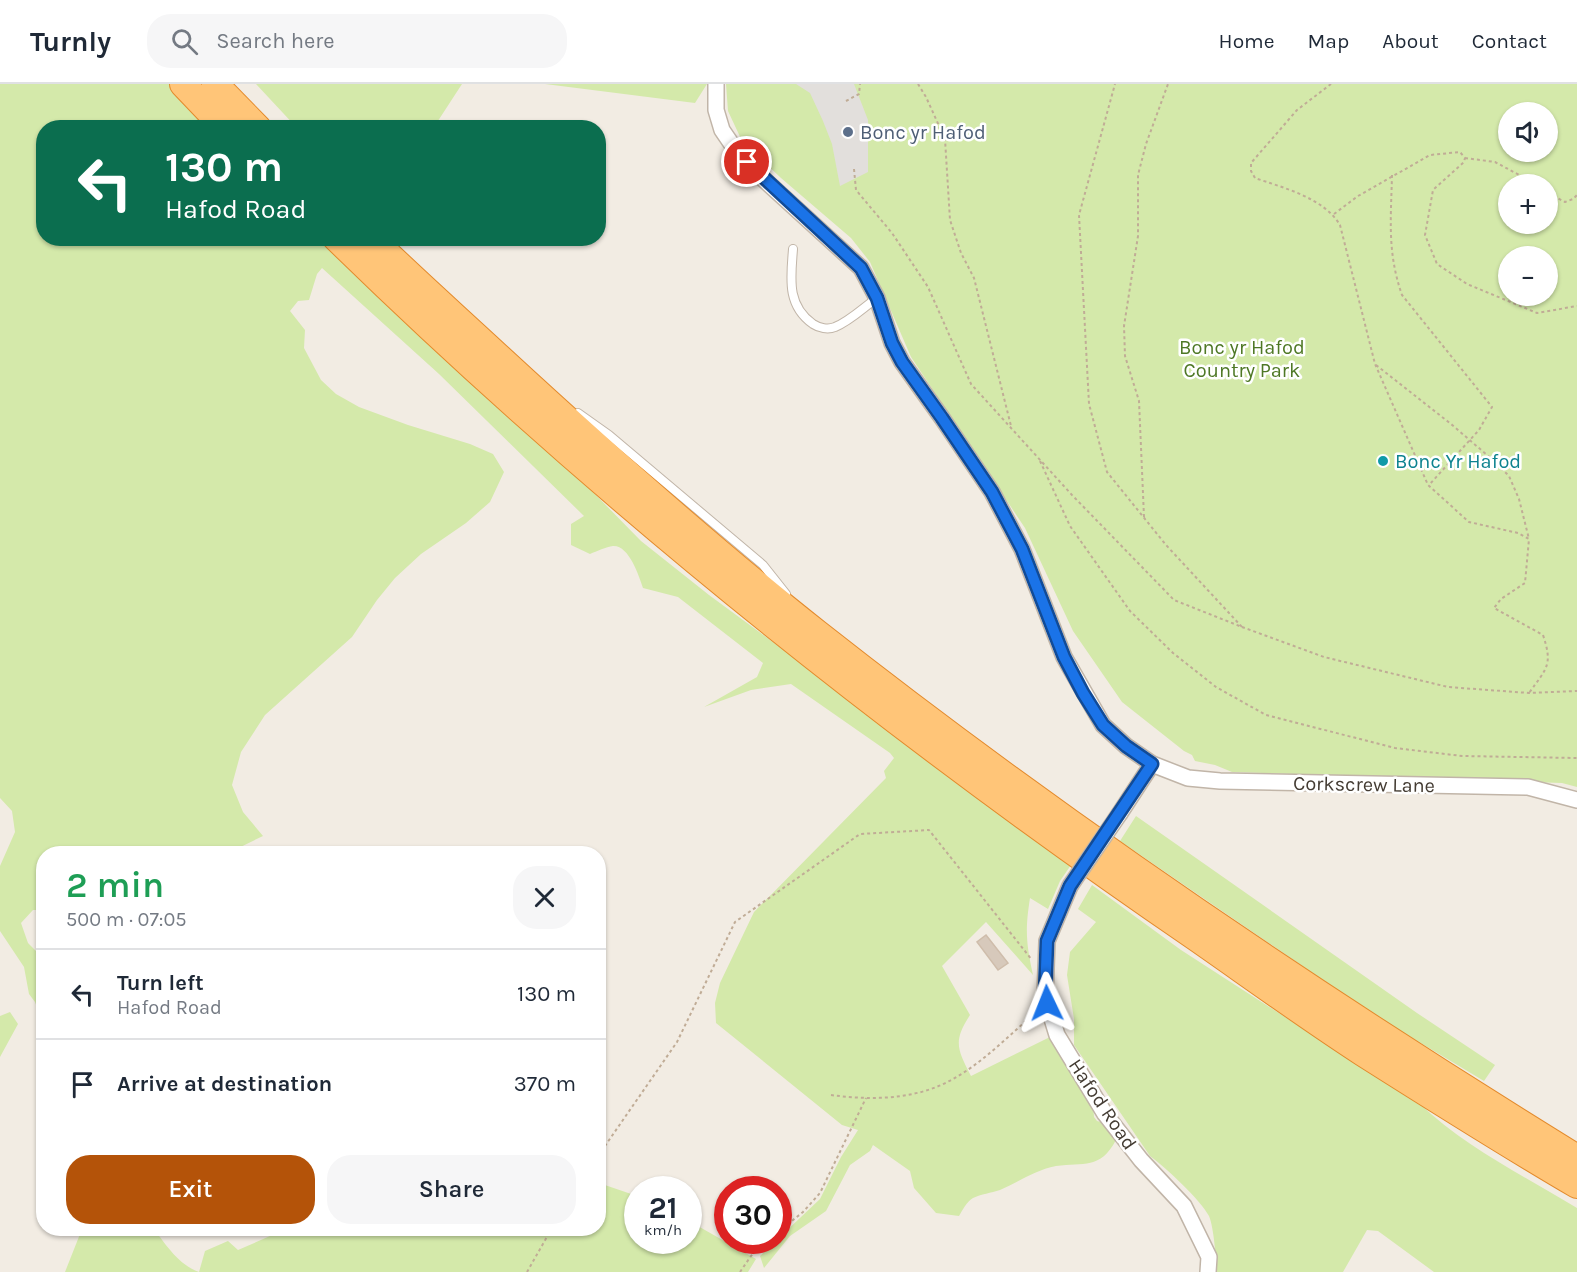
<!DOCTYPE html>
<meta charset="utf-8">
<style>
body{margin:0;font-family:Karla,sans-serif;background:#f6f6f7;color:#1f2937;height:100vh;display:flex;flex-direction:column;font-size:22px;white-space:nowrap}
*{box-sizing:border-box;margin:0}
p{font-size:20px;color:#747a83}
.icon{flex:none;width:33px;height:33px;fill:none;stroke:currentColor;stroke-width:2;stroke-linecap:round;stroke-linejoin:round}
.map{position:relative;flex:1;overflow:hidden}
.details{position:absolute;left:36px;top:762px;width:570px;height:390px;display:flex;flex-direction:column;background:#fff;border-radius:24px;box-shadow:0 2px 4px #0004}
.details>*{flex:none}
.guide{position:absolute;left:36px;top:36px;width:570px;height:126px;border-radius:24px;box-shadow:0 2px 4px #0004;background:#0b6e4f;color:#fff;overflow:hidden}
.buttons{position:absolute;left:1498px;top:18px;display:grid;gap:12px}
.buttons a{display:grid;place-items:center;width:60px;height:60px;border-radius:50%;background:#fff;box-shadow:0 2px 4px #0004;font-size:30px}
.speed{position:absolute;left:624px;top:1092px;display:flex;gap:12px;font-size:30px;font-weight:700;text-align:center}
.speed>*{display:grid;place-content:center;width:78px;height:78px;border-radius:50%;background:#fff;box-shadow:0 2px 4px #0004;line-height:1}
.speed small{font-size:15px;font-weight:400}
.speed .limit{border:9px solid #d22;background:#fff;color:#111}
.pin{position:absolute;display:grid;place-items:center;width:51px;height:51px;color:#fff;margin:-26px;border:3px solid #fff;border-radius:50%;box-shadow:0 2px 6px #0007}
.me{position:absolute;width:66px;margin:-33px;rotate:358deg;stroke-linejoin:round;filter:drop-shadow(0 0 4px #0008)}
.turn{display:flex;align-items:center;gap:21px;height:126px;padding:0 30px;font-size:27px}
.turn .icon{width:78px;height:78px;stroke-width:2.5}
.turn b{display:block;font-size:42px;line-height:51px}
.round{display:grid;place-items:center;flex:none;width:63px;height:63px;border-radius:24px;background:#f6f6f7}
.overview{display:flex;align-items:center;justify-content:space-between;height:102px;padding:0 30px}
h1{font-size:36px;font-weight:600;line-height:45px;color:#1e9e55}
.cta{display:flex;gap:12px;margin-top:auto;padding:12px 30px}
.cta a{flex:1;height:69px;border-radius:24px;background:#b45309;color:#fff;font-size:24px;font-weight:600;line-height:69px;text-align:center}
.cta a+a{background:#f6f6f7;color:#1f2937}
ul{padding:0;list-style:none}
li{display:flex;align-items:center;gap:18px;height:90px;padding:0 30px;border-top:2px solid #e0e1e3}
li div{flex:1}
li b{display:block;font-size:22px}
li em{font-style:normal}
header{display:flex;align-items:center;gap:36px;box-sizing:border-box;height:84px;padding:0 30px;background:#fff;border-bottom:2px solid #e0e1e3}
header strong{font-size:28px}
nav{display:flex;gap:33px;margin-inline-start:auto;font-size:21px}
.search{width:420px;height:54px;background:#f6f6f7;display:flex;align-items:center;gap:15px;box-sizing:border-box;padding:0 21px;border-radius:24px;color:#747a83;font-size:22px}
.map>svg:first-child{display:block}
.green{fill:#d4e9aa;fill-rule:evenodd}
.parking{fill:#e2dfdc}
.building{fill:#d7c9bb;stroke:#cfbdab;stroke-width:1.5}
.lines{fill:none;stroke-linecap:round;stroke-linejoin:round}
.service-casing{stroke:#c1b5a8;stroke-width:10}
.minor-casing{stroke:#c1b5a8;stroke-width:18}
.trunk-casing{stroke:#e38a2c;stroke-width:28}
.path{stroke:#c0ac96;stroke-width:2;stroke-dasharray:3 3;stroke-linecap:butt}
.service{stroke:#fff;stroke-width:8}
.minor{stroke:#fff;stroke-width:15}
.trunk{stroke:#ffc578;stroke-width:26}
.minor-bridge-casing{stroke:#c1b5a8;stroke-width:18;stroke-linecap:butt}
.minor-bridge{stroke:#fff;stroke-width:15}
.route-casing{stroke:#114b97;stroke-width:15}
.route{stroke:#1a73e8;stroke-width:10}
.service-dot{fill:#5c6f8a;stroke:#fff;stroke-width:2}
.culture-dot{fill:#0f9aa8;stroke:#fff;stroke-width:2}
.labels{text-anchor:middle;stroke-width:5;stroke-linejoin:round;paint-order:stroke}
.service-label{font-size:20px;fill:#4e5e75;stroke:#fff;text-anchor:start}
.park-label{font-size:20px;fill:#4e7825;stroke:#fff}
.culture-label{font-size:20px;fill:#0d838f;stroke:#fff;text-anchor:start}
.street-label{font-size:20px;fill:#443c33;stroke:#fff}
</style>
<header>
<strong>Turnly</strong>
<div class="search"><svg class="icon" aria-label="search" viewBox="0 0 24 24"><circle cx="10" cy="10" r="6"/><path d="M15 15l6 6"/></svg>Search here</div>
<nav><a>Home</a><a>Map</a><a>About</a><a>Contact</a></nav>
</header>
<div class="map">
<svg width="1577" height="1188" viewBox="0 0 1577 1188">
<rect width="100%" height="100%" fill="#f2ece3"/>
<path class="green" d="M0,0H171L214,43L44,44V154L323,155L399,228L589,404L641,457L709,511L800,578L943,687L1073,778L1060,797L1048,825L1030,814C1025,846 1026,859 1033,891L986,838L942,882L970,931C953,957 957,965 971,992L1050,953L1068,984L1093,1018L1094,1033L1097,1037L1104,1039L1116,1056C1100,1086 1084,1078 1056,1082C1035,1086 1019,1098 1000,1106C991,1109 981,1110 973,1114C967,1117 962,1127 959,1132L936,1129L914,1104L910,1087L873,1061L870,1067L850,1081L826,1127L790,1152L764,1184L760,1172L820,1115L841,1073L858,1046L842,1041L716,939L715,919L720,899L754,828L886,694L884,687L894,674L890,669L791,600L751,606L704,623L757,593L763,579L678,513L643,504C639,492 629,461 613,462C606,463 597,467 590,470L571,461V440L584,432L439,290L322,184L317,190L309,216L298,217L290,227L305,246L304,264L321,296L336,310L359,323L408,341L470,360L493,370L504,388L490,418L466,439L421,470L395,494L377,516L352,553L265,631L241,668L232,701L243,728L263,752L228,769L44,770L43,826H33L21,839L28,859L43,874V938L35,918L29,910L24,883L0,847V782L15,748L12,727L0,714Z
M256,0H462L434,43L297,44Z
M545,0H707L695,19Z
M726,0H1577V703L1562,699L1232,688L1215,681L1195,677L1192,671L1184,667L1122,618L1073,547L1025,444L911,273L870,178L851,154L781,94L742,57L728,27ZM1509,28H1548V68H1509ZM1509,100H1548V140H1509ZM1509,172H1548V212H1509Z
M1136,732L1417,929L1495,981L1484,997L1374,931L1120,757Z
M1092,801L1181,866L1420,1020C1465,1063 1524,1092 1577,1124V1188H1434L1378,1147L1367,1146L1343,1188H1217C1216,1175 1214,1144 1209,1132C1200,1115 1166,1084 1150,1072L1074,961V935L1067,891L1070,868L1096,838L1078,825Z
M10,928L18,940L0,973V932Z
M599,1099L637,1112L638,1156H688L689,1137L756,1175L748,1188H65L82,1145H154C166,1161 179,1181 199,1188L205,1167L228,1157L238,1166L286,1145L598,1144Z"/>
<path class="parking" d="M796,0H854L868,36V88L840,102L832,60L823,37L810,9Z"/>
<path class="building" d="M986,851L1008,879L998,886L977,858Z"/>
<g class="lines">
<defs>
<path id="service" d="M793,165C791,193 786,221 813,240C819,244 828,246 835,243C850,237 864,223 877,214
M578,329L609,351L763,481L786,510"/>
<path id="minor" d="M716,0V26L722,46L735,65L759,91L861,184L877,214L892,259L902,278L942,334L992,408L1022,465L1064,573L1103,641L1126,662L1152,680L1188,694L1220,697L1528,703L1577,716
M1120,729L1152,680
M1070,802L1047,857L1045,912L1057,951L1105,1030L1141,1076L1184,1122L1209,1173L1208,1188"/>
<path id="trunk" d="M183,0L225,44
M215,0L258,44
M336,154C601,413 890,644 1195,853C1251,892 1306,932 1363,969C1434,1014 1505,1059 1577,1101
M371,154C413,195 457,234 500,274C603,369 707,462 817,549C1058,739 1316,913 1577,1074"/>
</defs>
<use href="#service" class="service-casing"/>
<use href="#minor" class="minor-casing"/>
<use href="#trunk" class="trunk-casing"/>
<path class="path" d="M918,0L926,13L945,55L950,136L961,169L974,194L1011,342
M1331,0L1297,26L1251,79V87L1255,94C1284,104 1324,114 1340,141L1375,280L1428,401L1469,438L1518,449L1529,455L1525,499L1501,515L1494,524L1543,551C1553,581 1547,584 1529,609
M846,17L859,10L860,0
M1465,74L1495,78L1536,100
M854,85L856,106L892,149L928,203L971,300L1072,411L1174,516L1242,543L1166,461L1107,388L1089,320L1079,131L1115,0
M1392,91C1391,135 1387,168 1402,211L1492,323L1479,346L1429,401
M1548,109L1565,118L1573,115L1577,111
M1334,130L1358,112L1430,71L1460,68L1465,74L1464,78L1433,106L1425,151L1437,180L1467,200L1537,229L1577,222
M1376,281L1451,340L1494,377L1509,392L1519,415L1529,455
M1040,377L1070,442L1130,527L1173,569L1216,603L1266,631L1395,664L1462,672L1577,674
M1144,433L1139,317L1125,272L1124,242L1138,152V91L1146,60L1168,0
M1242,543L1324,573L1448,603L1529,609L1577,607
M831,1011C867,1016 907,1016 941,1001C977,985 1006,954 1036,928
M598,1072L677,958L735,838L860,750L929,746L1032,876
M778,1148L803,1128L820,1109L866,1014
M527,1188L552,1144
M740,1188L751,1172L768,1156"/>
<use href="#service" class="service"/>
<use href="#minor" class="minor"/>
<use href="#trunk" class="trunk"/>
<defs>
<path id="minor-bridge" d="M1070,802L1120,729"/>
</defs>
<use href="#minor-bridge" class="minor-bridge-casing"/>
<use href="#minor-bridge" class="minor-bridge"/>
</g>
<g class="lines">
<defs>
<path id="route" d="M747,78L861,184L877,214L892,259L902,278L942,334L992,408L1022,465L1064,573L1083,609L1103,641L1126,662L1152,680L1070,802L1047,857L1045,912L1047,919"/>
</defs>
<use href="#route" class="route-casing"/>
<use href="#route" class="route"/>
</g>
<circle class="service-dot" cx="848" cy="48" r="6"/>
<circle class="culture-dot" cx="1383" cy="377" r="6"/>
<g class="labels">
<g class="service-label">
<text x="860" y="55">Bonc yr Hafod</text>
</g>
<g class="park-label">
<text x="1242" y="270">Bonc yr Hafod<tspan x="1242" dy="23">Country Park</tspan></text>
</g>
<g class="culture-label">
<text x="1395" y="384">Bonc Yr Hafod</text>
</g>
<g class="street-label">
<text transform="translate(1364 700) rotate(1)" y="7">Corkscrew Lane</text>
<text transform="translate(1103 1020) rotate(56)" y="7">Hafod Road</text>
</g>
</g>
</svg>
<div class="buttons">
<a><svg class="icon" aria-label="sound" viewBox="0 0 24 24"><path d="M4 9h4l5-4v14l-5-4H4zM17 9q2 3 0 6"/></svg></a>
<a>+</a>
<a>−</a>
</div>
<div class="speed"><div>21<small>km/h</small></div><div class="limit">30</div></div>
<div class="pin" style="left:747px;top:78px;background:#d93025"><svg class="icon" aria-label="arrive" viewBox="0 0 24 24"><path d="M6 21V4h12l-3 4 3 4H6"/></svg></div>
<svg class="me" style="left:1047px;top:919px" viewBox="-20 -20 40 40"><path d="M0-17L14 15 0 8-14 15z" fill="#1a73e8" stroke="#fff" stroke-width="4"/></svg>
<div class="guide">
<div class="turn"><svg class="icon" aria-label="left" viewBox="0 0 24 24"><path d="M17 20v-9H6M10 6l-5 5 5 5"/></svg><div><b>130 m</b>Hafod Road</div></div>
</div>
<section class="details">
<div class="overview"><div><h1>2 min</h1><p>500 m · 07:05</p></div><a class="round"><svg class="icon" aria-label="close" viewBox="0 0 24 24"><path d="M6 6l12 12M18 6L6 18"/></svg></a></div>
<ul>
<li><svg class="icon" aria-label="left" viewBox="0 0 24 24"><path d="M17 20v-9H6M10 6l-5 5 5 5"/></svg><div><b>Turn left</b><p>Hafod Road</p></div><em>130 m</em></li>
<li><svg class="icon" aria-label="arrive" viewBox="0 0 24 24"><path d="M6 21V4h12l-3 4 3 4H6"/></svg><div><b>Arrive at destination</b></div><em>370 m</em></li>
</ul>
<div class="cta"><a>Exit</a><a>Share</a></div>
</section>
</div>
